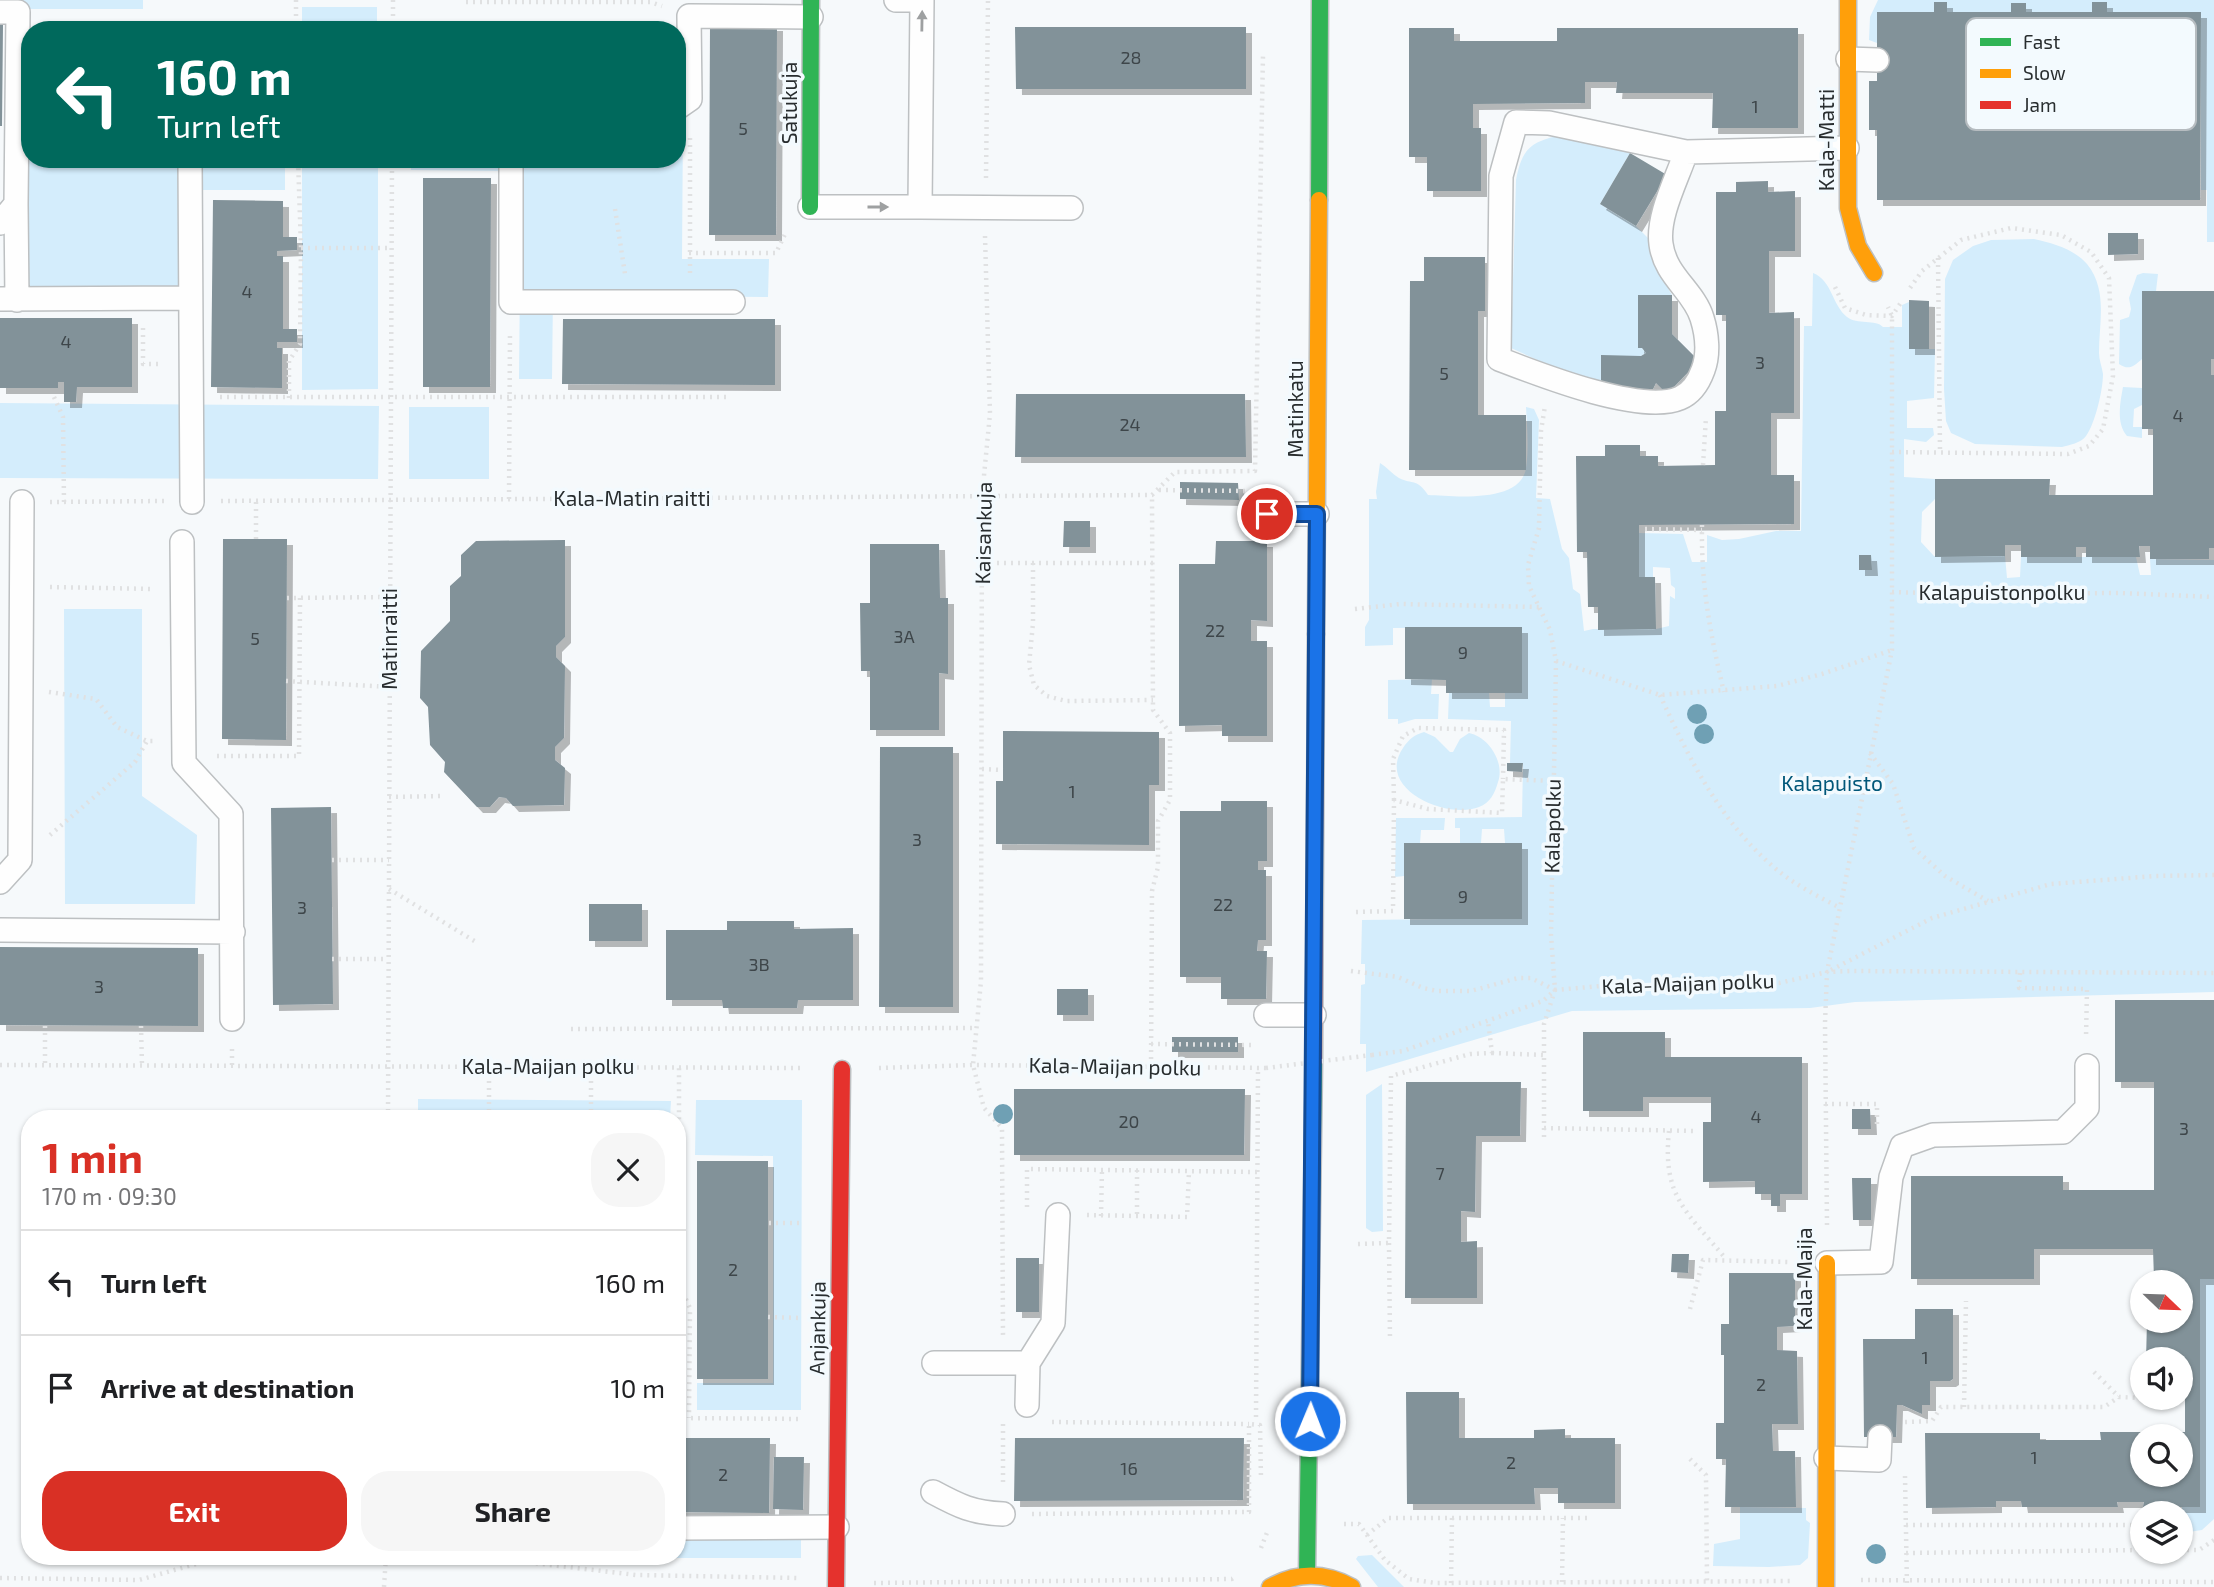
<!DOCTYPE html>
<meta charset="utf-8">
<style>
body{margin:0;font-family:"Exo 2",sans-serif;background:#f6f6f6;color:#202124;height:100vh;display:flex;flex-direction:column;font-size:26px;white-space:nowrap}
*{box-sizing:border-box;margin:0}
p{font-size:23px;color:#757577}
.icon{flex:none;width:38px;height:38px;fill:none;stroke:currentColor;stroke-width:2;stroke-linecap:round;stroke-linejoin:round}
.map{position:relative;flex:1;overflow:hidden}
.details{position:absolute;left:21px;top:1110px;width:665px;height:455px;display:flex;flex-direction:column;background:#fff;border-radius:28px;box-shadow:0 2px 5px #0004}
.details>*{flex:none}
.banner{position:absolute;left:21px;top:21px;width:665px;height:147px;border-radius:28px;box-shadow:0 2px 5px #0004;background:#00695c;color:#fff;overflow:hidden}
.needle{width:46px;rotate:113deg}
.controls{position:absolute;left:2130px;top:1270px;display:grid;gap:14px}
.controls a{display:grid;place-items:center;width:63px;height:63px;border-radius:50%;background:#fff;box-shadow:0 2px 5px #0004;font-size:35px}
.pin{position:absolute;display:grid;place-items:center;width:60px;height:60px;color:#fff;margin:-30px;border:4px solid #fff;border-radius:50%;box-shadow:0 2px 7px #0007}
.me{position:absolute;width:77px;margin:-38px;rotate:1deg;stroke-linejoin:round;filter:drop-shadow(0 0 5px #0008)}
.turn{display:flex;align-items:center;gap:24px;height:147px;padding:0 21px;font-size:32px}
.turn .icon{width:91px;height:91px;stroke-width:2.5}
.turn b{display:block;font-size:49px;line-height:60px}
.round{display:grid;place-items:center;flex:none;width:74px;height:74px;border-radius:28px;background:#f6f6f6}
.overview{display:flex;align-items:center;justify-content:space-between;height:119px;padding:0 21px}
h1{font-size:42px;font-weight:700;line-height:52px;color:#d93025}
.primary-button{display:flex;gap:14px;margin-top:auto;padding:14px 21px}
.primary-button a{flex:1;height:80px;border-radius:28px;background:#d93025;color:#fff;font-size:28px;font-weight:700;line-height:80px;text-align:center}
.primary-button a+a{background:#f6f6f6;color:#202124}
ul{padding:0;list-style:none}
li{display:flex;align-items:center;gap:21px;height:105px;padding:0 21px;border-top:2px solid #e0e0e0}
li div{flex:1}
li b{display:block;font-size:26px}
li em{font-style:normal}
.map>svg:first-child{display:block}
.green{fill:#d4edfc}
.building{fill:#829299;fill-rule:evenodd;filter:url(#shadow)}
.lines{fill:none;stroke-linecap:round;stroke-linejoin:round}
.lane-casing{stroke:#bdc0c2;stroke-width:26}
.fast-casing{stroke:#bdc0c2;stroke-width:19}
.slow-casing{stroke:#bdc0c2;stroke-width:19}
.jam-casing{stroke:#bdc0c2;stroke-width:19}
.path{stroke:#e0e1e2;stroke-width:4.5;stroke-dasharray:2 5;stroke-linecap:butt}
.lane{stroke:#fefefe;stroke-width:23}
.fast{stroke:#30b455;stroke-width:16}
.slow{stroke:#ff9f0a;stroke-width:16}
.jam{stroke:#e5322d;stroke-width:16}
.path-bridge{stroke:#e0e1e2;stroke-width:4.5;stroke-dasharray:2 5;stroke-linecap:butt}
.tree{fill:#6fa0b4}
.oneway{fill:#9ea0a1}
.route-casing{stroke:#114b97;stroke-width:18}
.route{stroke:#1a73e8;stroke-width:12}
.labels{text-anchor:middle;stroke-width:7;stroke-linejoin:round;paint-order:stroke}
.number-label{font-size:18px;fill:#3e464a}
.street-label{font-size:21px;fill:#282d2f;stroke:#f3fafe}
.park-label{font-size:21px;fill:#015779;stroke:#f3fafe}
.key{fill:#f3fafe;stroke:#b6bcc0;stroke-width:2}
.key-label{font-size:19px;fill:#282d2f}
</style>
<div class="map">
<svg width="2214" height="1587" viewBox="0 0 2214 1587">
<defs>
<filter id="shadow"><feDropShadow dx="6" dy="6" stdDeviation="0" flood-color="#0004"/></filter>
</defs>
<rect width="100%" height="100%" fill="#f6f9fb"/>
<path class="green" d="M0,0H143V9H0Z
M1878,0H2214V242H2207V190H2201L2200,12H2107L2106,2H2092V12H2026L2025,3H2011V12H1947V3L1934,2V12H1877V43L1869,40L1870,17Z
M302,7H377V30H302Z
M24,46H30V159H285V190H183V291H23Z
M677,121H683L682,259H769L768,297L553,295L552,379H519L521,171L411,170V159H677Z
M1561,135L1604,144L1630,153L1600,204L1636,226L1650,240L1657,270L1672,295L1638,296L1642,348L1646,353L1641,356H1602L1601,389L1511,348L1516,180C1522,149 1530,142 1561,135Z
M302,159H378V389L302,390Z
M2034,239C2052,243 2074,249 2087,264C2108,290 2099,322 2099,353C2099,360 2102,367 2103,374C2103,390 2095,424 2086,436C2081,443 2069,445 2062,447L1975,444L1951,433L1946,421L1944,389L1945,279L1953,260L1973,246L1991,240Z
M1813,273C1832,280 1832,305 1847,317C1857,325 1876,319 1883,327H1902V305L1909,302L1910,349H1935L1934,398L1907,401V428H1933L1934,435L1926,442L1904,439V477L1935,479V499L1922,512L1921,542L1934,556H2005L2007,578L2020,577L2021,557H2136L2140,575H2151L2150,559L2214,560V992L1855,1002L1810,1008L1572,1011L1366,1072V1044H1360L1361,985L1365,984V964H1361L1362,920L1522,918V844L1505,843L1504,829H1482L1481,843H1460V828H1455V818L1522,817L1523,763H1510L1511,721L1448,719L1449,693H1489L1490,707H1505V693H1522V627L1393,628V645L1365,646V627L1369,620V499H1377L1376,492L1380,463C1387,467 1392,474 1399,478C1413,485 1417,478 1428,495C1454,496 1521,504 1526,468C1529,449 1527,426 1526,407L1534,409L1539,420L1536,498L1550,499L1562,549L1569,558L1573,589L1580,594L1584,631L1593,629H1656L1669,626L1670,596L1675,599V588L1671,585L1670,568L1653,567V577H1639V533L1683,534L1692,562H1707V535L1722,540L1739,539L1776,531H1801L1804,326H1812Z
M2143,273L2158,274L2156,291L2142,292V359C2134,366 2129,371 2119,364L2120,320L2129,317L2131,309L2129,298L2137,275Z
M2123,387L2142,388V405L2134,409L2133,427H2142V438L2127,436C2116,423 2120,403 2123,387Z
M0,403L379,406L378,479L0,478Z
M409,407H489V479H409Z
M64,609H142V796L197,835L195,904H65Z
M1432,679L1431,694H1439L1438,719H1415L1398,724V719H1388V680Z
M1424,732L1435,737L1450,752H1453L1460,739L1469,733C1489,737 1505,763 1498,782C1495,793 1490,803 1479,807C1447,820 1375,789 1403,748C1409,739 1414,735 1424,732Z
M1396,818H1445L1444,830H1421L1420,843L1404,844V876L1395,877Z
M1382,1084L1383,1231L1372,1232L1366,1228V1095Z
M418,1099L671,1101L670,1118H418Z
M696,1100H802L801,1410H697V1383H773V1156L695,1155Z
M682,1224L681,1428H677V1227Z
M2200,1279H2214V1519L2202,1530L2182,1533V1507H2200Z
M1740,1507L1806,1508V1520L1810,1523L1808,1558L1800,1565L1769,1567L1713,1566L1714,1544L1740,1539Z
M801,1533V1558H644L637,1556H677V1534Z
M1372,1555L1404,1587H1378L1356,1559L1358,1556Z"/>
<path class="building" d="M1934,2H1947V12H2011V3H2026V12H2092V2H2107V12H2201L2200,200H1877V130H1869V81H1877V12H1934Z
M82,21L284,22V30H82Z
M0,25H3L2,126H0Z
M710,25H777L776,235H709Z
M648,26V30H427V27Z
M1015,27H1246V89H1016Z
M1409,28H1454V41H1557V28H1798V128H1712L1713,93H1616L1617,82H1585V103L1473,104V128H1481V191H1427V157H1409Z
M1630,153L1667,175L1636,226L1600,204Z
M423,178H491L490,387H423Z
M1768,181V192L1795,191V251H1769V313L1794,312V413H1771V475H1794V524L1639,525V577H1655L1656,629L1598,630V607H1588L1587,552H1577L1576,456H1605V445H1640V456H1658V466L1715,465V411H1726V315H1716V192H1736V182Z
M213,200L283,201V237H297V250L277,251V256H283V329H297V342H277V348H282V388L211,387Z
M2108,233H2138V254L2108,255Z
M1424,257H1485V311H1478V415H1526V470H1409L1410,281H1424Z
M2142,291H2214V359H2211V375H2214V548H2209V559H2150V546H2139L2140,557H2086V547H2076V557H2021V545H2005V556L1935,557V479H2050L2049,495H2153V429H2142Z
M1638,295H1672V334L1699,361L1667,394L1656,383L1653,389H1601V355L1641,356L1646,353L1642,348H1638Z
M1909,300L1929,301V349H1909Z
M0,318H132V387H77L76,402H64V382H58V388H0Z
M563,319H775V385L562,384Z
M1016,394H1245L1246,457H1015Z
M1180,482L1238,483L1239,500L1180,499Z
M1064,521H1090V547H1063Z
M223,539H287L286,740L222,739Z
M565,540V637L556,646V657L565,666L564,738L555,747V760L565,768L564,805L513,806L506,798L499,797L490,807H477L444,772L445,762L430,745L428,707L420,698L421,651L450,621V586L461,576V555L476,541Z
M1216,541H1267V621L1251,620V641H1267V736H1222V725L1179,726V564H1215Z
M870,544H939L940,598H948V674L939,673V730H870V671H861L860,603H870Z
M1859,555H1871L1872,570H1859Z
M1405,627H1522V693H1446V680L1405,679Z
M1003,731L1159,732V785H1149V845L996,844V781H1003Z
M880,747H953V1007H879Z
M1507,763H1523L1522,772L1507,771Z
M1221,801H1267V861H1258V870H1266V940H1258L1257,951H1267L1266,999H1221V977H1180V811H1221Z
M331,807L333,1004L273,1005L271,808Z
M1404,843H1522V919H1404Z
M589,904H642V941H589Z
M727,921H794V929L853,928V1000H798L797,1008H723L722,1000H666V930H727Z
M0,947L198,948V1026L0,1025Z
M1057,989H1088V1015H1057Z
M2115,1000H2214V1279H2200V1507H2143L2144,1502H2117L2118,1507H2022L2021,1501H1996V1507L1926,1508L1925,1433H2040V1440H2101L2100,1432H2185V1378H2180V1360H2146L2147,1321H2180V1283H2147V1279H2154L2153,1249H2034V1279H1911V1176H2063V1190H2154V1082H2115ZM2142,1437H2180V1475H2142Z
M1583,1032H1665V1057H1802V1194H1780V1206H1771V1194H1755V1181L1703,1182V1122H1711V1097H1643V1111H1583Z
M1172,1037H1238V1052H1172Z
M1406,1082H1521L1520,1136H1476L1475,1212L1461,1211V1242L1477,1241V1298H1405Z
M1014,1089H1245L1244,1155H1014Z
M1852,1109H1870L1871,1129H1852Z
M697,1161H768V1379H697Z
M1852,1178H1871V1220H1853Z
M1672,1254H1689L1688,1273L1671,1272Z
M1016,1258H1039V1312H1016Z
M1729,1273H1795V1326L1777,1327V1350L1797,1351L1798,1424H1772L1773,1451H1795L1796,1507H1725L1726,1459H1716V1423H1724V1355H1721V1324H1729Z
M1915,1309H1953V1379L1950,1381H1930V1405H1922V1414L1902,1405H1897L1896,1437H1864L1863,1339H1915Z
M1406,1392H1459V1438H1534V1430L1565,1429V1438H1615V1503H1558V1488H1534L1535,1504H1407Z
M677,1438H770L769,1513L677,1512Z
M1015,1438H1244L1243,1500L1014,1501Z
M774,1457H804L803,1510L773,1509Z"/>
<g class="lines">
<defs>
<path id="lane" d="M0,12H18L16,204L0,223
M1848,59L1877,60
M677,108L690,99L689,16L811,17
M1686,152C1677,179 1657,216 1661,244C1665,276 1694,291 1702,318C1707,334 1709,354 1703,370C1699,381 1692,393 1680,398C1641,415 1538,374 1499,359L1501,176L1516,122L1549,123L1686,152L1847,148
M190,159L192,502
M511,159V302H733
M16,204L17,300
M810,207H920L922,0H896
M920,207L1071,208
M0,299L190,298
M1267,514H1317
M182,542L184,763L231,814L232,1019
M0,882L20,860L22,502
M0,930L233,932
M1266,1015H1314
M1827,1263L1881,1262L1891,1177L1902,1146L1933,1135L2063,1132L2087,1108V1066
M934,1363H1028L1053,1323L1058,1215
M1027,1405L1028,1363
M1826,1458L1879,1460L1880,1437
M933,1492C959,1506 973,1513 1003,1514
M677,1528L837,1527"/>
<path id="fast" d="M1319,200L1320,0
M810,207L811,0
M1307,1575L1314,1061"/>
<path id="slow" d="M1848,0V208L1858,246L1874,273
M1316,634L1319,200
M1270,1587C1297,1572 1325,1572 1352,1587
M1826,1587L1827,1263"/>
<path id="jam" d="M1314,1061L1316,634
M836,1587L842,1069"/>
</defs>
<use href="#lane" class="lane-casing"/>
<use href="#fast" class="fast-casing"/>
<use href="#slow" class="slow-casing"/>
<use href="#jam" class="jam-casing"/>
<path class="path" d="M393,0V30
M466,2H650L662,6
M296,30V0
M986,178L988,0
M615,209L625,274
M985,236L990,414L982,496L981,981L973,1065L984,1108L1002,1128L1003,1335
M301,248H392
M689,253H776L785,234
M1938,258L1940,451
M690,273V134
M1835,287L1845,308L1866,315L1892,316L1902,301
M143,328V364H162
M54,397L63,417L64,502
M220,397H730
M289,398V361L300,344L301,248L298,159
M1892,452L2068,454L2089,446L2103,429L2113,376L2109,278L2091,252L2061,235L2011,228L1961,240L1922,271L1910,288
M1703,465L1706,417
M1159,490L1248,491
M509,499L510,331
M221,501L1152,495L1175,472L1255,471L1263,55
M50,502L164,501
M1702,525C1701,586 1710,633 1724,692
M1645,529L1702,530
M256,539V501
M983,563H1153
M1033,563V623L1029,665L1034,685L1047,696L1066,701L1153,700
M50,587L154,589
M1892,592L1962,594L2120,593L2214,597
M287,598L390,597
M1355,609L1400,604L1539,607
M1556,661L1660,695L1777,686L1822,674L1892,650
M286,681L390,687
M49,692L96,699L117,727L147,741H155
M1660,695C1689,759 1721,823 1776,869C1795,885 1818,896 1840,908
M1870,753L1893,784L1914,848L1945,876L1988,901
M217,756H299L300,598
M982,769L1003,770
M389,797L442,796
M1394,800L1393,759L1403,736L1418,728L1504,730L1503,779
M50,835L135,762L147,741
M332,860H389
M389,889L476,942
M1356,912L1393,911L1394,800L1428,809L1502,813L1503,779L1553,781
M332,959H388
M1831,970L1932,918L2051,884L2155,876L2214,875
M1351,971L1398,977L1423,988L1437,991H1471L1518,978H1531L1555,990
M2020,973L2019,988L2087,989L2086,1038
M45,1026V1065
M141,1026L142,1065
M571,1029L977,1028
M1151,1044L1255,1045
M1492,1053L1544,1055
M1372,1055L1403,1051L1543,1001L1555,990L1601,986L1779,983L1827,972L1851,971L2214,973
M0,1065L804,1068
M232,1065V1048
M1151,1066L1152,891L1158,867V821L1170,800V733L1153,710L1152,495
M879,1068L973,1065L1266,1068
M1825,1104H1877V1129
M388,1118L392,159
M489,1118V1066
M591,1118V1067
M1544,1128L1696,1131
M1669,1131C1662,1197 1687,1212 1726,1259
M1544,1137V1024L1555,990L1551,935L1556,661L1550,630L1529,586L1528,565L1539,528L1541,431L1545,406
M1137,1170V1216
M677,1196L679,1184V1068
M1027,1207V1169L1257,1172
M1087,1215L1187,1217L1189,1171
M1101,1216L1102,1170
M769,1223H803
M1827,1225L1825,1023L1827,972L1892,650V316L1888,307
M1389,1243L1390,1341
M1358,1244L1389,1243L1391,1076L1470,1054L1492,1053L1488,1021
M677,1280L690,1308L689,1418
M1690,1309L1703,1260L1790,1262
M768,1317L802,1318
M2094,1372L2119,1397L2142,1398
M2160,1398L2177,1399
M1964,1407L1966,1301
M1256,1417L1258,1068
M677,1418L802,1419
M1052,1422L1249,1424
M1905,1422L1932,1421L1941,1407H2104L2119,1397
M1003,1424V1485
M1690,1459L1706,1475L1707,1581
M1905,1476L1907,1587
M1032,1514L1249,1512V1424L1260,1425L1261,1479
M1344,1524H1359L1385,1560L1409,1579L1435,1583L1790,1581
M1906,1525H2141V1550
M1367,1535L1388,1518H1590
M1261,1548L1268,1530
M2180,1550H2199L2214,1540
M1906,1553L2141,1550
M0,1578L139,1580L210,1560L499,1559L636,1575L799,1578
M1861,1580L2214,1582
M1562,1582L1563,1518
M874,1583L1232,1579L1235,1577
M1451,1583L1452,1518
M384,1587L386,1556"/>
<use href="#lane" class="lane"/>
<use href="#fast" class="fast"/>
<use href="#slow" class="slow"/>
<use href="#jam" class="jam"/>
<path class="path-bridge" d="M1266,1068L1372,1055"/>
</g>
<g class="tree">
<circle cx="1697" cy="714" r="10"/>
<circle cx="1704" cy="734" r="10"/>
<circle cx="1003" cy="1114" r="10"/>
<circle cx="1876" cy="1554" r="10"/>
</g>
<defs><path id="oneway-solid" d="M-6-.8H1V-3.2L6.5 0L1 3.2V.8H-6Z" transform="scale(1.75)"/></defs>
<g class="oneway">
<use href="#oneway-solid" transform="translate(922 21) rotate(-89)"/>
<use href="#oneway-solid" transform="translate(878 207)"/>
</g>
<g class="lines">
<defs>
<path id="route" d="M1267,514H1317L1310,1421"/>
</defs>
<use href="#route" class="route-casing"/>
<use href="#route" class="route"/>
</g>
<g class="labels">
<g class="number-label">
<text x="1131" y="64">28</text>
<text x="1755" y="113">1</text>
<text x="743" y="135">5</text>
<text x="247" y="298">4</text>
<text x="66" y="348">4</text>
<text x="1760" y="369">3</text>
<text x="1444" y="380">5</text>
<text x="2178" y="422">4</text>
<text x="1130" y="431">24</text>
<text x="1215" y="637">22</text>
<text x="904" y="643">3A</text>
<text x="255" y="645">5</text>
<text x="1463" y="659">9</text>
<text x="1072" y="798">1</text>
<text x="917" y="846">3</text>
<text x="1463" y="903">9</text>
<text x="1223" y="911">22</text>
<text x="302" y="914">3</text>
<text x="759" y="971">3B</text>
<text x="99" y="993">3</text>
<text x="1756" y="1123">4</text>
<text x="1129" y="1128">20</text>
<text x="2184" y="1135">3</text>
<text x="1440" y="1180">7</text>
<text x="733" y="1276">2</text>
<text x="1925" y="1364">1</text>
<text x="1761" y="1391">2</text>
<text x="2034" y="1464">1</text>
<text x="1511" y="1469">2</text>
<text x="1129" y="1475">16</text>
<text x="723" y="1481">2</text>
</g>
<g class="street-label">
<text transform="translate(790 103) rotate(-90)" y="7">Satukuja</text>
<text transform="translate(1827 140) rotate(-90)" y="7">Kala-Matti</text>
<text transform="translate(1296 409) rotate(-90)" y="7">Matinkatu</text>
<text x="632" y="506">Kala-Matin raitti</text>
<text transform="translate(984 533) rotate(-89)" y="7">Kaisankuja</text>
<text x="2002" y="600">Kalapuistonpolku</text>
<text transform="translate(390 639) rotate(-90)" y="7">Matinraitti</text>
<text transform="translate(1553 826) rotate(-89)" y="7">Kalapolku</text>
<text transform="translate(1688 984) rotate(-2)" y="7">Kala-Maijan polku</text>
<text x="548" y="1074">Kala-Maijan polku</text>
<text transform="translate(1115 1067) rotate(1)" y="7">Kala-Maijan polku</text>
<text transform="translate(1805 1279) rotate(-90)" y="7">Kala-Maija</text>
<text transform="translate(818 1328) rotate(-89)" y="7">Anjankuja</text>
</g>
<g class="park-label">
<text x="1832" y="791">Kalapuisto</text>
</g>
</g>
<rect x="1966" y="18" width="230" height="112" rx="10" class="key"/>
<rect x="1980" y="38" width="31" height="8" fill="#30b455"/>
<rect x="1980" y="69" width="31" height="9" fill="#ff9f0a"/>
<rect x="1980" y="101" width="31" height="8" fill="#e5322d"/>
<g class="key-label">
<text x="2023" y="49">Fast</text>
<text x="2023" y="80">Slow</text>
<text x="2023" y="112">Jam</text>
</g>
</svg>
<div class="controls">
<a><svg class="needle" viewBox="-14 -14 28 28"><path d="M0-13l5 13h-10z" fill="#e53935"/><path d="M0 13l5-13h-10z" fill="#757577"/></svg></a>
<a><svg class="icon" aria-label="sound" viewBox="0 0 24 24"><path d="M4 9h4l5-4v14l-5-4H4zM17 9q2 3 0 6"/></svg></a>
<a><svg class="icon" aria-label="search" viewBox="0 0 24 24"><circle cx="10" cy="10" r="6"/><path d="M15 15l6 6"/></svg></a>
<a><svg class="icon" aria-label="layers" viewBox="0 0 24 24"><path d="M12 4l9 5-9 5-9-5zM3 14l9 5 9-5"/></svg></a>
</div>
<div class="pin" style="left:1267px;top:514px;background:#d93025"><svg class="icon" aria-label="arrive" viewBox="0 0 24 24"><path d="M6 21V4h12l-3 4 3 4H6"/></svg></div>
<svg class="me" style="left:1310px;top:1421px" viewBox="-20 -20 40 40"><circle r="17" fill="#1a73e8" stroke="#fff" stroke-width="3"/><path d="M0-11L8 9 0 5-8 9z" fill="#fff"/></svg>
<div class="banner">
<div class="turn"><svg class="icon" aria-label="left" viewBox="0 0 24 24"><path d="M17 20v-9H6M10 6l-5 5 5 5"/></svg><div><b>160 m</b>Turn left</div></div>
</div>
<section class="details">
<div class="overview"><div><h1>1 min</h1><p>170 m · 09:30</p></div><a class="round"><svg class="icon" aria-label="close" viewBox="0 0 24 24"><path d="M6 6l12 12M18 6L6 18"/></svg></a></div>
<ul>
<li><svg class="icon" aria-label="left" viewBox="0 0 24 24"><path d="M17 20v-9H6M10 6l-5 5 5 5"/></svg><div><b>Turn left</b></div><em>160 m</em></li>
<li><svg class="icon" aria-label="arrive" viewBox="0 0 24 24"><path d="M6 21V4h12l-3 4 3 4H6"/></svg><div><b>Arrive at destination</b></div><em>10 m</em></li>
</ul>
<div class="primary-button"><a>Exit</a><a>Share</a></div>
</section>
</div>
